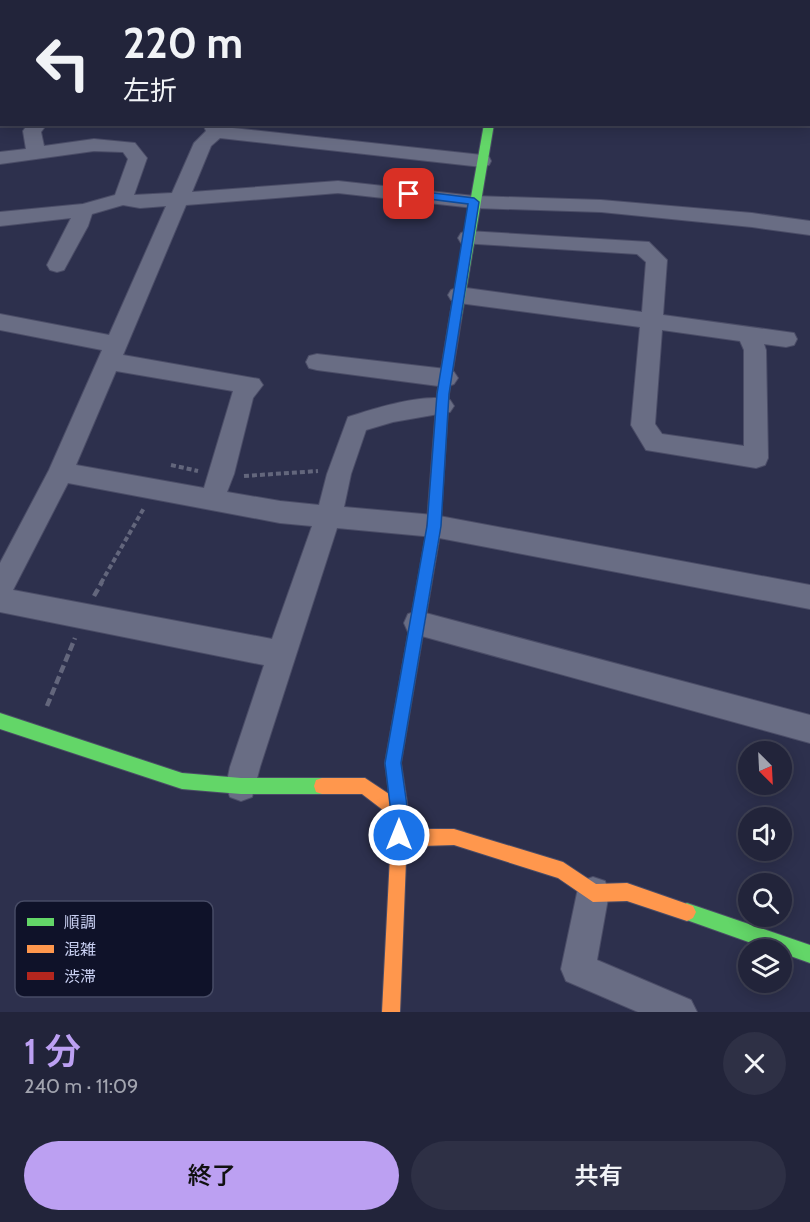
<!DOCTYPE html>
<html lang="ja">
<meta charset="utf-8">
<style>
body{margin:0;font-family:Cabin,"Noto Sans JP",sans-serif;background:#2e3045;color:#f1f3f6;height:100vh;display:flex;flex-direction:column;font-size:22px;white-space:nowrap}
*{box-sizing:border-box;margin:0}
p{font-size:20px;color:#a2a4af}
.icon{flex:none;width:33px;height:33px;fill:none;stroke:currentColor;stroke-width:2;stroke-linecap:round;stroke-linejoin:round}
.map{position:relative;height:1012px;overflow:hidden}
.panel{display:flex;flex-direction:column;background:#22243a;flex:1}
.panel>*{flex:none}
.hud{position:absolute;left:0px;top:0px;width:810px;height:126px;box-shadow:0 3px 15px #0003,0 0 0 2px #3f4154;background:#22243a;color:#f1f3f6;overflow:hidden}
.needle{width:39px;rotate:156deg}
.controls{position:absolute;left:738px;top:741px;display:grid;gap:12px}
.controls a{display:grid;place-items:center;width:54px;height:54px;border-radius:50%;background:#22243a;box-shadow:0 3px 15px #0003,0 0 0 2px #3f4154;font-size:30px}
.pin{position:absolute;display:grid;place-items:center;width:51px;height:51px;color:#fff;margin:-26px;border-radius:12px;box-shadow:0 3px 9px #0006}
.me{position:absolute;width:66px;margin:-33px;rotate:0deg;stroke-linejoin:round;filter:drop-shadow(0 0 4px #0008)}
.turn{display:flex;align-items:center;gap:21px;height:126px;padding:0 24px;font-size:27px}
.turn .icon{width:78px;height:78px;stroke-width:2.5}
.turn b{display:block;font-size:42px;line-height:51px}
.round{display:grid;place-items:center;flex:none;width:63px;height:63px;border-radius:32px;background:#2e3045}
.overview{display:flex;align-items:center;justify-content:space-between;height:102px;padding:0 24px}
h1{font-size:36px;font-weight:600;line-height:45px;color:#bca0f2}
.primary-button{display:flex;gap:12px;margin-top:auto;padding:12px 24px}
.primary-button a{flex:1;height:69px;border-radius:36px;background:#bca0f2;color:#111;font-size:24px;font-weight:600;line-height:69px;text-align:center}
.primary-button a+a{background:#2e3045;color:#f1f3f6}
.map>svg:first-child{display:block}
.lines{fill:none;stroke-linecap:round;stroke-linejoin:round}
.street-casing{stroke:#4b4d67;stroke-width:2}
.fast-casing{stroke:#4b4d67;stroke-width:2}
.slow-casing{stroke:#4b4d67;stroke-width:2}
.jam-casing{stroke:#4b4d67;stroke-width:2}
.path-far1{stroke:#63667c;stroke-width:4;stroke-dasharray:5 3;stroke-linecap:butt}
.path{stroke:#63667c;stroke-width:4.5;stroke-dasharray:8 4;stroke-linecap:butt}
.street{fill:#696d84;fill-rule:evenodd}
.fast{fill:#63d668;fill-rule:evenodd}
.slow{fill:#ff974d;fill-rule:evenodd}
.jam{fill:#b3261e;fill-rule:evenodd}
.route{fill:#1a73e8;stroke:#114b97;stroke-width:1.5}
.key{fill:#0f1229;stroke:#474b65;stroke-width:1.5}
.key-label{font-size:16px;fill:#c9d0f2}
</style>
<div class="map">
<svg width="810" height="1012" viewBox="0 0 810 1012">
<rect width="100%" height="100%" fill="#2d304d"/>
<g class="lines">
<defs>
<path id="street" d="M27,0H43L26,2Z
M78,0H95L77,2Z
M165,0H191L192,2H166Z
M267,0H283L266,2Z
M2,30V42H0V31Z
M0,91H2L0,103Z
M28,124H47L41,132L44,146L94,139L135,143L147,158L134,195L172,193L194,143L206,131L203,124H221L223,127L482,155L489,157L491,161L489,165L482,167L220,138L211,146L192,192L338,181L474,196L601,200L752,213L810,221V235L752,227L601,212L474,208L338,193L186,205L123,355L259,379L263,385L253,398L234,474L227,492L280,501L319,505L327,474L348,417C372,409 426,392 450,400L454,406L450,412L393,422L366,430L351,474L344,507L434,515L810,585V609L434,537L337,528L260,767L252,797L241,801L230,797L226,786L230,767L264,665L0,612V563L49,470L102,350L0,330V314L109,335L166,206L140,208L123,205L92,214L88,226L64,270L57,272L50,270L47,265L71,218L0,226V212L83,204L115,195L128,159L123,152L94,151L0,164V152L26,149L23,131ZM116,371L233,391L204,488L76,465ZM68,483L280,523L312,526L272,639L13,590Z
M468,231L649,242L667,260L663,315L794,333L797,339L794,345L786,347L764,344L766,350L768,458L765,465L756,468L646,450L631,425L640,327L459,303L451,300L448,295L451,290L459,287L642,312L646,262L637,254L461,243L458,238L461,233ZM662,330L740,341L744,350V446L662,434L655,424Z
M317,354L446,369L454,372L458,378L454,384L446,387L317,370L309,368L306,362L309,356Z
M418,611L810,715V743L418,635L408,632L404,623L408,614Z
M593,877L605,881L609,893L597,960L691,1000L697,1012H638L566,981L561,969L577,893L581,881Z"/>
<path id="fast" d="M490,0H498V2H490Z
M484,124H494L461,321L455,325L449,321Z
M0,713L182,773L241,778H322L328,780L330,786L328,792L322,794H241L182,789L0,729Z
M687,903L810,945V963L782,953V950H771L681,918L678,912L681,906Z"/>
<path id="slow" d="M433,528L438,530L440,534L401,763L408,809L425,829H454L563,862L596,884L627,883L693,906L696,912L693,918L687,921L627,901L593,902L558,878L454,845L421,846L415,844L407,835L400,1012H382L392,817L362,794H322L316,792L314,786L316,780L322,778H365L389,794L385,763L426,534L428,530Z"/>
<path id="jam" d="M455,317L461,321L449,394L440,534L438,538L433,540L428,538L426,534L437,394L449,321Z"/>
</defs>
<use href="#street" class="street-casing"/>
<use href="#fast" class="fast-casing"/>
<use href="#slow" class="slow-casing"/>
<use href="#jam" class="jam-casing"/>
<path class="path-far1" d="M171,465L198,471
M244,476L318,471
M101,583L144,508"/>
<path class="path" d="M94,596L102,582
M47,706L75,638"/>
<use href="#street" class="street"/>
<use href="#fast" class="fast"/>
<use href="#slow" class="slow"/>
<use href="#jam" class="jam"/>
</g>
<path class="route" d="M409,190L474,198L479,202L449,394L441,526L401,763L408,813L405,841L399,844L393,841L390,835L391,813L385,763L427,526L437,394L468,204L405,196V191Z"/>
<rect x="15" y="901" width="198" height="96" rx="9" class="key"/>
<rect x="27" y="918" width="27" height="8" fill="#63d668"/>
<rect x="27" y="945" width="27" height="8" fill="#ff974d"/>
<rect x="27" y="972" width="27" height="8" fill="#b3261e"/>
<g class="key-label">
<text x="64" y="928">順調</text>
<text x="64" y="955">混雑</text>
<text x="64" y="982">渋滞</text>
</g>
</svg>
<div class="controls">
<a><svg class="needle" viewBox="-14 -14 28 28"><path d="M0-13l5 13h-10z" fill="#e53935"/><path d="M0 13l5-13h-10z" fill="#a2a4af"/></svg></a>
<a><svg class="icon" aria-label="sound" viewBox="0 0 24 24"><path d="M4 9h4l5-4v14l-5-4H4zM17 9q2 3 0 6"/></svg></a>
<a><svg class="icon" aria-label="search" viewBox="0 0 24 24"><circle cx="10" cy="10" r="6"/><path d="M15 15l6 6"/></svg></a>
<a><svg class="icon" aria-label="layers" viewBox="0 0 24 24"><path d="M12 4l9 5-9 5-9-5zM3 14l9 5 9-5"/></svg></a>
</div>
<div class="pin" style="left:409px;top:194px;background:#d93025"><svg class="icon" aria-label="arrive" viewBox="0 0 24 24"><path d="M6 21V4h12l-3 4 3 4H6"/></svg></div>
<svg class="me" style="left:399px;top:835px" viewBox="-20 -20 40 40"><circle r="17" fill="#1a73e8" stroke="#fff" stroke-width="3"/><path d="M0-11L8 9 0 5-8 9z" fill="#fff"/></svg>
<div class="hud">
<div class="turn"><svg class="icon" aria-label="left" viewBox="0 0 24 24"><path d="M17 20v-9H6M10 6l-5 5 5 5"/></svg><div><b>220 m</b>左折</div></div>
</div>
</div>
<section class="panel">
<div class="overview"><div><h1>1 分</h1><p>240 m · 11:09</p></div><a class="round"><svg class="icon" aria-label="close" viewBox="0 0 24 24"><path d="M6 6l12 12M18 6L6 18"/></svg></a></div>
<div class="primary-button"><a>終了</a><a>共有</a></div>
</section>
